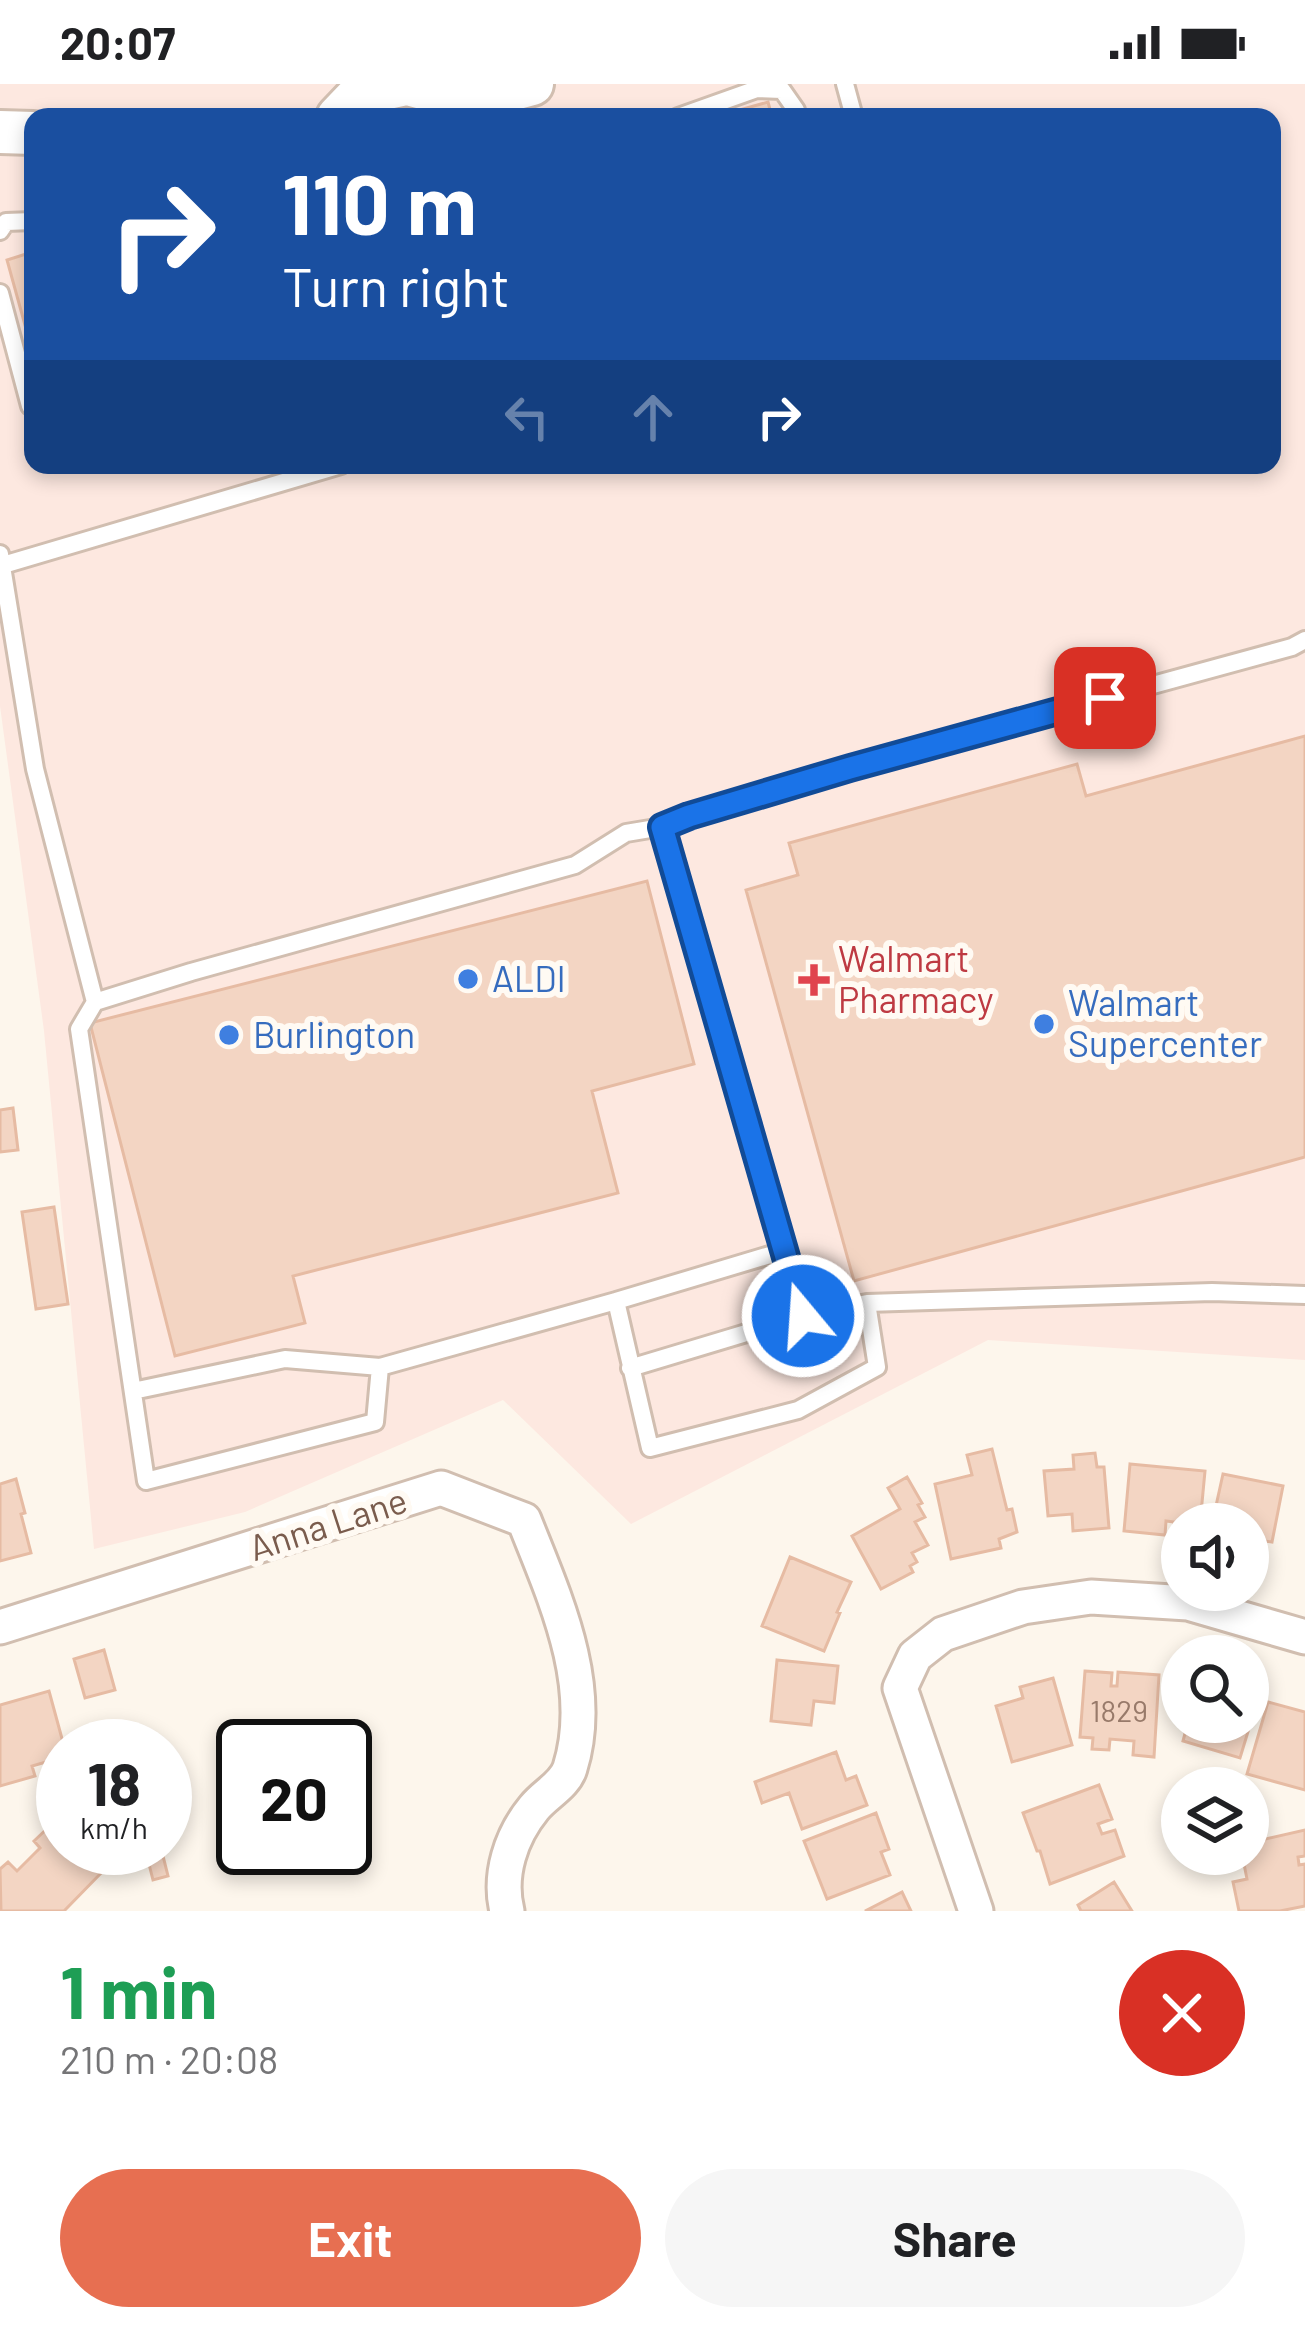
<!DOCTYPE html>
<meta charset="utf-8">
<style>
body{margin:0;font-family:Barlow,sans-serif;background:#f6f6f6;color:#202124;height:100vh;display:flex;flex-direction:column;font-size:45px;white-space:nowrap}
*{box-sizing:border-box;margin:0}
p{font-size:39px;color:#757577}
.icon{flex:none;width:66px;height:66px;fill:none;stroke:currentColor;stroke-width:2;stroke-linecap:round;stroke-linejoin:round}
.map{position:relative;height:1827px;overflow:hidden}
.drawer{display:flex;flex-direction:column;background:#fff;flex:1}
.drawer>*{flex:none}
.guide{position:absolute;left:24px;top:24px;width:1257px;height:366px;border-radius:24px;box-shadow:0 6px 18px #0003;background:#1a4fa0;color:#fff;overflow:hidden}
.fabs{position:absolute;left:1161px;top:1419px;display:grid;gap:24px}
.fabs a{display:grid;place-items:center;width:108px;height:108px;border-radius:50%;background:#fff;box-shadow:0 6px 18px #0003;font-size:60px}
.speed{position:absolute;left:36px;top:1635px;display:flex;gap:24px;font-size:60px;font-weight:700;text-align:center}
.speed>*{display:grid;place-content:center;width:156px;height:156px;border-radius:50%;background:#fff;box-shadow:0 6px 18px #0003;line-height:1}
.speed small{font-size:30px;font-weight:400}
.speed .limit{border:6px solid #111;border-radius:18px;background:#fff;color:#111}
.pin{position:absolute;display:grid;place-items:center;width:102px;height:102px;color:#fff;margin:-51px;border-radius:24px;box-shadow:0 6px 18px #0006}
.me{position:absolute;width:132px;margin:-66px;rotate:342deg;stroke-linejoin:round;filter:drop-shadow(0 0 9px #0008)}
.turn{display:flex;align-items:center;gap:42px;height:252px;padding:0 60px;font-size:54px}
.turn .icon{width:156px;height:156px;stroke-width:2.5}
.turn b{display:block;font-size:84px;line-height:102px}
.lanes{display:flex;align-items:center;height:114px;padding:0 60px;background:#0003;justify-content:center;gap:60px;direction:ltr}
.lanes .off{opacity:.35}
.round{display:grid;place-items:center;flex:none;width:126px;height:126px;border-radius:63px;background:#f6f6f6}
.head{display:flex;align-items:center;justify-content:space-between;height:204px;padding:0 60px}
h1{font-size:72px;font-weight:700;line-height:90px;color:#1e9e55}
.button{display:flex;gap:24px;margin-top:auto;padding:24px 60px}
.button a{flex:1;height:138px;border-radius:72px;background:#e76f51;color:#fff;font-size:48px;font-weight:700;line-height:138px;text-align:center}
.button a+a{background:#f6f6f6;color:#202124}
.status{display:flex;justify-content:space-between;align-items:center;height:84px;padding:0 60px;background:#fff;direction:ltr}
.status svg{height:33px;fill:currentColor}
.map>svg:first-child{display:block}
.commercial{fill:#fde8e0;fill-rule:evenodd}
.building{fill:#f3d5c3;stroke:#e6bba3;stroke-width:3}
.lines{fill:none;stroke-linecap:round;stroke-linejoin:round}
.service-casing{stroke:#d1beb0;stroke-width:22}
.minor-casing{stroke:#d1beb0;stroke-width:39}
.tertiary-casing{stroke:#d1beb0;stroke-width:48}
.service{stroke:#fff;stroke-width:16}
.minor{stroke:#fff;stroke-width:33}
.tertiary{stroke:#fff;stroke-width:42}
.route-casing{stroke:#114b97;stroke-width:30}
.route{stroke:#1a73e8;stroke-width:21}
.shop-dot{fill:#3f7fe0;stroke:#fffaf3;stroke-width:4.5}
.health-dot{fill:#e0444e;stroke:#fffaf3;stroke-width:4.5}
.labels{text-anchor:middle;stroke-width:12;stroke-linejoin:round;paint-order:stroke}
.number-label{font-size:30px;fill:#987a6a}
.health-label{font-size:36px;fill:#be3a42;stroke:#fffaf3;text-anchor:start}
.shop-label{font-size:36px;fill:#366cbe;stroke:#fffaf3;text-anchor:start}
.street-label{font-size:36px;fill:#7a5c4d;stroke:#fffaf3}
</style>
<div class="status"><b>20:07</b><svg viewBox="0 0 49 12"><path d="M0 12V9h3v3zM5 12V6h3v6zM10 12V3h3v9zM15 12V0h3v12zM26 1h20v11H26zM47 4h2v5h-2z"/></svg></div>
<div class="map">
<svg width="1305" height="1827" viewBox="0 0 1305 1827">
<rect width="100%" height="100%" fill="#fdf6ec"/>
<path class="commercial" d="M0,0H1305V1276L988,1256L631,1440L503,1316L245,1428L94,1465L44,947L0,622ZM33,33H1272V381H33Z"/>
<path class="building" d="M768,18L772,33H715Z
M26,170L33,177V270L7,176Z
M1305,652V1073L854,1197L746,806L798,791L789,759L1077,680L1086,712Z
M647,797L694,980L592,1007L618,1109L293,1192L305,1239L175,1272L90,939Z
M13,1024L18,1066L0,1068V1026Z
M54,1123L68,1220L36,1225L22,1128Z
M992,1365L1007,1426L1012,1425L1017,1448L999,1455L1001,1464L951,1475L935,1400L972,1391L967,1371Z
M1095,1369L1097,1383H1104L1109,1444L1073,1447L1072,1430L1048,1432L1044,1387L1074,1385L1073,1371Z
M1130,1380L1205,1387L1200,1440H1182V1453L1172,1452L1174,1438L1166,1437L1165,1451L1124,1447Z
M1223,1390L1283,1402L1272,1458L1248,1455V1440H1212Z
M907,1393L922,1419L918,1421L925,1433L915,1438L928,1461L912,1469L917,1478L910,1482L913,1488L881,1505L852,1452L900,1425L888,1404Z
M16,1395L25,1429L21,1430L31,1469L0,1477V1400Z
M790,1473L851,1498L837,1528L840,1529L824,1567L762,1542Z
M104,1566L115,1606L85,1614L74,1575Z
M777,1576L838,1582L834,1619L814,1617L811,1641L771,1637Z
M1085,1587L1112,1589L1111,1602H1117L1118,1588L1159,1591L1154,1673L1133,1671L1134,1657L1110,1655L1109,1666L1092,1665L1093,1654L1080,1653Z
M1053,1594L1072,1661L1012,1678L996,1622L1023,1614L1020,1603Z
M49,1607L64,1662L63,1673L32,1682L35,1692L0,1702V1621Z
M1248,1612L1258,1615L1240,1674L1183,1657L1188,1638H1248Z
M1268,1618L1305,1628V1706L1247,1690Z
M836,1668L846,1696L856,1692L867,1721L802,1745L789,1709L762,1719L755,1698Z
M1099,1701L1112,1735L1098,1740L1102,1750L1115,1746L1124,1772L1050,1800L1040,1767H1037L1023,1729Z
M876,1729L889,1765L881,1768L890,1791L827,1815L804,1757Z
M56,1736L63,1743V1764H103L111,1772L100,1782L104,1786L64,1827H1L0,1785L8,1778L17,1787L40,1764L34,1757Z
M1305,1746V1772L1298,1773L1299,1781L1305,1780V1822L1280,1827H1239L1233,1798L1247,1795L1242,1770H1248V1759Z
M145,1764H161L168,1792L153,1796Z
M1114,1798L1132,1827H1081L1078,1821Z
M902,1808L911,1827H865Z"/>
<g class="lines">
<defs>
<path id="service" d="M845,0L854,33
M678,33L757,5L782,6L796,26L797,33
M0,147L6,138L33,137
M0,209L30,322
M0,470L35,685L95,918L191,888L575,781L626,749L662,743L689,732L849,684L1292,563L1305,556
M3,481L341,381
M662,743L803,1232L867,1219L877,1283L798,1326L650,1364L616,1217L783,1167
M95,918L79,945L146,1397L375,1338L380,1283L616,1217
M867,1219L1212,1208L1305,1211
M630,1284L803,1232
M133,1307L285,1275L380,1283"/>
<path id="minor" d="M0,1543L441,1404L524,1436C554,1512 596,1601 570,1684C565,1701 545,1710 534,1724C511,1752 498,1791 507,1827
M976,1827L900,1604L915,1572L943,1550L1023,1523L1091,1513L1188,1519L1305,1553"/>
<path id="tertiary" d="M408,0L470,17L532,0
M338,33L360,10L406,0
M0,48L33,49"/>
</defs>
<use href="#service" class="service-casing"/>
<use href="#minor" class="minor-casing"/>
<use href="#tertiary" class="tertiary-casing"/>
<use href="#service" class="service"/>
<use href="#minor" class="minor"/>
<use href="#tertiary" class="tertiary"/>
</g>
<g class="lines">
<defs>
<path id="route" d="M803,1232L662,743L689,732L850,684L1105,614"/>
</defs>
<use href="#route" class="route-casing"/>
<use href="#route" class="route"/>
</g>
<g class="shop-dot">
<circle cx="468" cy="895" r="12"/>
<circle cx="1044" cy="940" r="12"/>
<circle cx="229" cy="951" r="12"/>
</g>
<path class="health-dot" d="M808 878h12v12h12v12h-12v12h-12v-12h-12v-12h12z"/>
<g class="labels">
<g class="number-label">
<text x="1119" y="1638">1829</text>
</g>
<g class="health-label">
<text x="838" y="888">Walmart<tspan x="838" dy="41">Pharmacy</tspan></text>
</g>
<g class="shop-label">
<text x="492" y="908">ALDI</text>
<text x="1068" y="932">Walmart<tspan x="1068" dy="41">Supercenter</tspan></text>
<text x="253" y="964">Burlington</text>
</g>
<g class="street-label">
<text transform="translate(328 1440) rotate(-18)" y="13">Anna Lane</text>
</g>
</g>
</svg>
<div class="fabs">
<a><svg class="icon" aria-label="sound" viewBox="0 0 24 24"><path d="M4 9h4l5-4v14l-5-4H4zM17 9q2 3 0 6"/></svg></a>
<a><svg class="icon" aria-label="search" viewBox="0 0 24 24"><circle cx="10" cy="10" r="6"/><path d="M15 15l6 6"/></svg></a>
<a><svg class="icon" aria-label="layers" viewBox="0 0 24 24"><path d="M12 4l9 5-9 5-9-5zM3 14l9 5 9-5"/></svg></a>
</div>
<div class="speed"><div>18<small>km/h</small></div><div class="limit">20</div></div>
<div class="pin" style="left:1105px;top:614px;background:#d93025"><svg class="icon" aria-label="arrive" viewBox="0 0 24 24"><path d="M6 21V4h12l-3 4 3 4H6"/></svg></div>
<svg class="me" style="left:803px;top:1232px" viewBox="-20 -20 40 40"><circle r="17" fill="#1a73e8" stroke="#fff" stroke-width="3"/><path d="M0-11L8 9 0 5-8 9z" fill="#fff"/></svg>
<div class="guide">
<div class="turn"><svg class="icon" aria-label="right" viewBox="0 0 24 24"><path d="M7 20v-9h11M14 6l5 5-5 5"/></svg><div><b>110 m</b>Turn right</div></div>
<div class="lanes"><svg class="icon off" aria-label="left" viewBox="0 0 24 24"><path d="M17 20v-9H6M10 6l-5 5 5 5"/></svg><svg class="icon off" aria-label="ahead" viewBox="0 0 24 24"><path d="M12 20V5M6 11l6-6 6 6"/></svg><svg class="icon" aria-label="right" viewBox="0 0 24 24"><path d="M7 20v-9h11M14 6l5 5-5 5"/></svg></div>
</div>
</div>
<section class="drawer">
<div class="head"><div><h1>1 min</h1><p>210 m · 20:08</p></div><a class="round" style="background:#d93025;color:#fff"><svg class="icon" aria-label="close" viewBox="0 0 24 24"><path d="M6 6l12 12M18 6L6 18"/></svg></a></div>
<div class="button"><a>Exit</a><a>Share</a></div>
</section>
